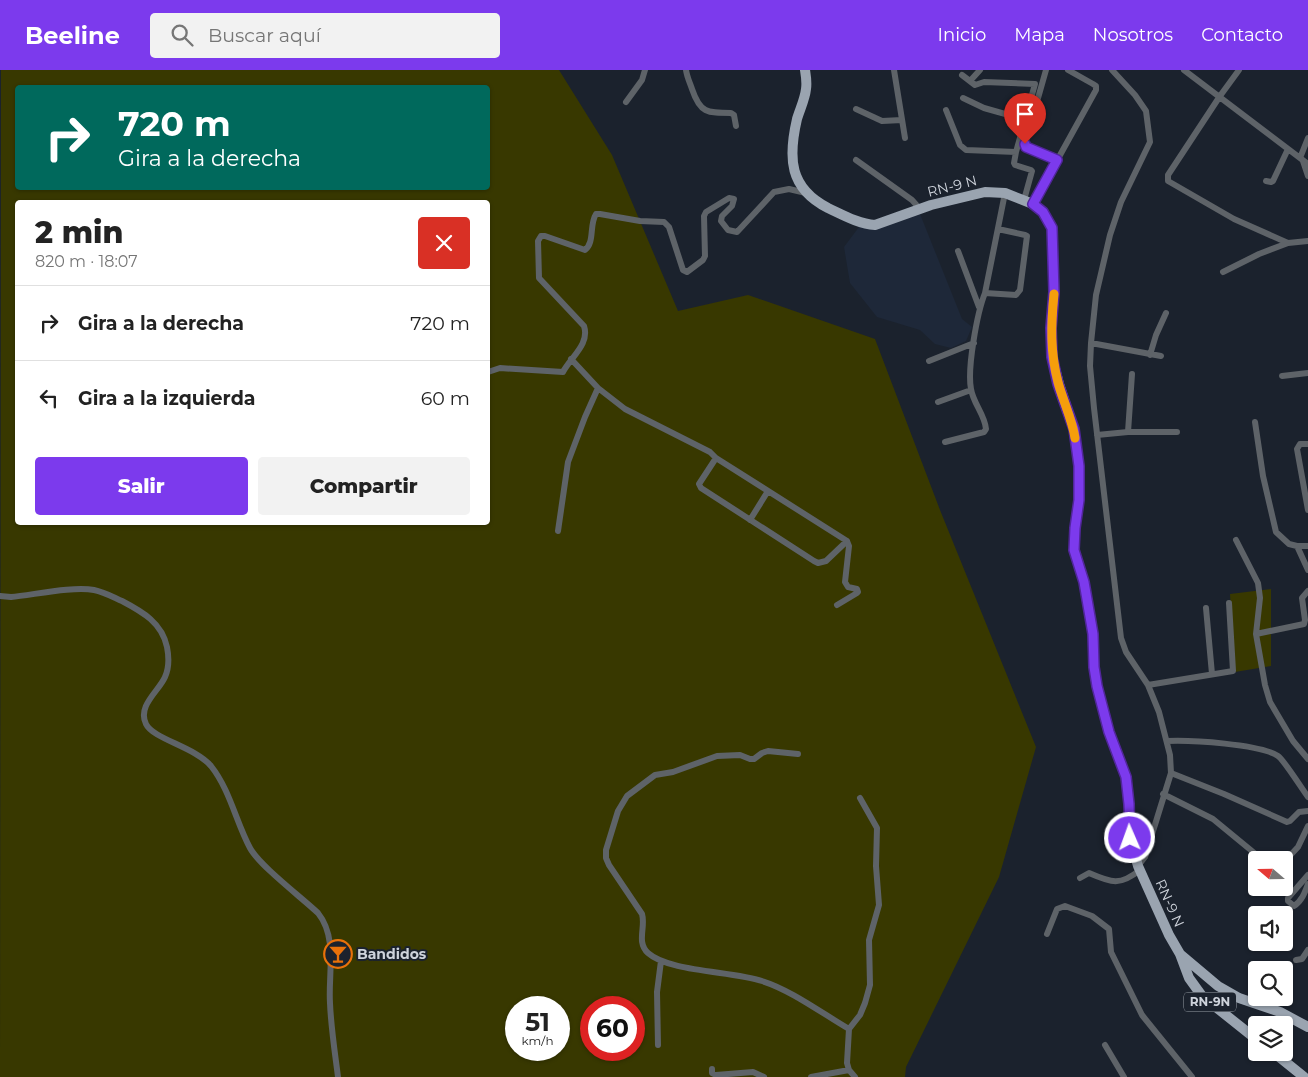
<!DOCTYPE html>
<html lang="es">
<meta charset="utf-8">
<style>
body{margin:0;font-family:Montserrat,sans-serif;background:#f2f2f2;color:#222;height:100vh;display:flex;flex-direction:column;font-size:19px;white-space:nowrap}
*{box-sizing:border-box;margin:0}
p{font-size:16px;color:#767676}
.icon{flex:none;width:28px;height:28px;fill:none;stroke:currentColor;stroke-width:2;stroke-linecap:round;stroke-linejoin:round}
.map{position:relative;flex:1;overflow:hidden}
.sheet{position:absolute;left:15px;top:130px;width:475px;height:325px;display:flex;flex-direction:column;background:#fff;border-radius:5px;box-shadow:0 1px 4px #0004}
.sheet>*{flex:none}
.guide{position:absolute;left:15px;top:15px;width:475px;height:105px;border-radius:5px;box-shadow:0 1px 4px #0004;background:#00695c;color:#fff;overflow:hidden}
.needle{width:32px;rotate:290deg}
.buttons{position:absolute;left:1248px;top:781px;display:grid;gap:10px}
.buttons a{display:grid;place-items:center;width:45px;height:45px;border-radius:5px;background:#fff;box-shadow:0 1px 4px #0004;font-size:25px}
.speed{position:absolute;left:505px;top:926px;display:flex;gap:10px;font-size:25px;font-weight:700;text-align:center}
.speed>*{display:grid;place-content:center;width:65px;height:65px;border-radius:50%;background:#fff;box-shadow:0 1px 4px #0004;line-height:1}
.speed small{font-size:12px;font-weight:400}
.speed .limit{border:8px solid #d22;background:#fff;color:#111}
.pin{position:absolute;display:grid;place-items:center;width:42px;height:42px;color:#fff;margin:-51px -21px;border-radius:50% 50% 50% 0;rotate:-45deg;box-shadow:0 0 5px #0007}
.pin .icon{rotate:45deg}
.me{position:absolute;width:55px;margin:-28px;rotate:358deg;stroke-linejoin:round;filter:drop-shadow(0 0 4px #0008)}
.turn{display:flex;align-items:center;gap:18px;height:105px;padding:0 20px;font-size:22px}
.turn .icon{width:65px;height:65px;stroke-width:2.5}
.turn b{display:block;font-size:35px;line-height:42px}
.round{display:grid;place-items:center;flex:none;width:52px;height:52px;border-radius:5px;background:#f2f2f2}
.headline{display:flex;align-items:center;justify-content:space-between;height:85px;padding:0 20px}
h1{font-size:30px;font-weight:800;line-height:38px}
.primary-button{display:flex;gap:10px;margin-top:auto;padding:10px 20px}
.primary-button a{flex:1;height:58px;border-radius:5px;background:#7c3aed;color:#fff;font-size:20px;font-weight:800;line-height:58px;text-align:center}
.primary-button a+a{background:#f2f2f2;color:#222}
ul{padding:0;list-style:none}
li{display:flex;align-items:center;gap:15px;height:75px;padding:0 20px;border-top:1px solid #e0e0e0}
li div{flex:1}
li b{display:block;font-size:19px}
li em{font-style:normal}
header{display:flex;align-items:center;gap:30px;box-sizing:border-box;height:70px;padding:0 25px;background:#7c3aed;color:#fff}
header strong{font-size:24px}
nav{display:flex;gap:28px;margin-inline-start:auto;font-size:18px}
.search{width:350px;height:45px;background:#f2f2f2;display:flex;align-items:center;gap:12px;box-sizing:border-box;padding:0 18px;border-radius:5px;color:#767676;font-size:19px}
.map>svg:first-child{display:block}
.built{fill:#1e2839}
.green{fill:#383800;fill-rule:evenodd}
.lines{fill:none;stroke-linecap:round;stroke-linejoin:round}
.street{stroke:#5e6368;stroke-width:6}
.primary{stroke:#9aa4b0;stroke-width:10}
.route-casing{stroke:#51269a;stroke-width:12}
.route{stroke:#7c3aed;stroke-width:9}
.slow{stroke:#f59e0b;stroke-width:9}
.labels{text-anchor:middle;stroke-width:4;stroke-linejoin:round;paint-order:stroke}
.shield{fill:#1b222d;stroke:#989ea7;stroke-width:1}
.shield-label{font-size:12px;font-weight:bold;fill:#ced3db}
.street-label{font-size:14px;fill:#ced3db;stroke:#1b222d}
.poi-label{font-size:14px;font-weight:bold;fill:#ced3db;stroke:#1b222d;text-anchor:start}
</style>
<header>
<strong>Beeline</strong>
<div class="search"><svg class="icon" aria-label="search" viewBox="0 0 24 24"><circle cx="10" cy="10" r="6"/><path d="M15 15l6 6"/></svg>Buscar aquí</div>
<nav><a>Inicio</a><a>Mapa</a><a>Nosotros</a><a>Contacto</a></nav>
</header>
<div class="map">
<svg width="1308" height="1007" viewBox="0 0 1308 1007">
<rect width="100%" height="100%" fill="#1b222d"/>
<path class="built" d="M920,144L962,249L972,257L966,271L951,278L935,274L920,260L877,247L850,213L844,177L859,157H873Z"/>
<path class="green" d="M1,0H559L612,85L678,241L748,225L875,269L940,440L1036,677L999,807L906,997L905,1007H0ZM18,18H488V118H18ZM18,132H488V452H18ZM516,938H559V980H516ZM591,938H634V980H591Z
M1271,519V596L1235,602L1230,524Z"/>
<g class="lines">
<path class="street" d="M686,0C687,7 690,13 692,19C700,43 707,43 731,43L734,45L736,56
M894,0L905,68
M1046,0L1025,74L1026,77L1057,90
M1112,0L1135,25L1146,41L1150,72L1121,132L1110,165L1096,225L1091,273L1090,296L1094,338L1121,568L1126,582L1148,615L1159,642L1170,685L1171,703L1145,787L1138,796
M1184,0L1308,94
M1239,0L1220,26L1168,105V111L1234,149L1288,173
M962,5L975,15L984,12L1035,14L1016,82L1014,93L1015,95L1031,100L1032,101L1024,130
M970,11L980,0
M963,28L984,38L1026,50
M626,32L642,10L645,0
M856,39L882,51L902,50
M946,40L960,75L966,80L1016,82
M1300,88L1308,68
M856,90L912,130L920,139
M1303,91L1308,106
M1266,111L1271,112L1273,111L1288,79
M1033,134L1096,20V16L1093,14L1068,0
M958,181L979,237
M1223,202L1259,184L1288,173L1308,171
M985,223L1016,225L1020,220L1027,166L1025,165L998,159
M1091,273L1161,286
M1150,285L1156,265L1166,243
M571,289L598,318L625,339L710,382L716,388L847,471L849,476L845,512L848,517L857,519L858,522L857,523L837,535
M929,291L974,273
M488,302L500,298L563,302C571,287 590,274 584,256L539,208L538,171L541,166H545L585,180C595,172 589,155 596,144H600L640,151L664,152L669,157L683,200L687,202L703,190L705,186L704,146L706,142L729,128L734,129L732,136L722,146L721,151L728,160L737,162L774,122L789,119L806,123
M1282,306L1308,303
M938,332L971,320
M1255,352L1263,406L1276,462L1289,474L1297,476H1308
M1128,362L1132,304
M1097,365L1128,362H1177
M945,372L984,362L986,359C985,345 973,333 971,319C967,299 977,243 985,223L1005,123
M1308,374H1300L1297,379L1308,440
M716,388L699,414L701,418L814,491L818,493L826,491L847,471
M750,450L768,421
M558,461L568,392L585,347L598,318
M1236,470L1258,513L1260,528L1256,564L1265,615L1270,632L1293,671L1308,689
M1297,476L1308,500
M0,526L11,527C33,525 73,516 94,520C104,522 113,527 122,531C143,542 162,553 167,577C169,587 169,598 165,607C159,621 137,636 146,654C153,669 195,677 211,696C230,720 236,752 250,778C260,796 301,827 318,843C338,868 328,904 330,933C331,958 335,983 338,1007
M1206,538L1212,604
M1256,564L1304,554L1305,550L1302,528L1308,521
M1148,615L1233,601L1229,533
M1167,671C1191,670 1260,674 1278,686C1284,690 1302,719 1308,727
M798,684L768,681L762,683L754,689H750L740,685L717,686L673,702L655,705L627,726L618,741L606,780V788L609,795L642,844C646,857 636,872 648,883C669,902 733,901 762,911C791,920 823,944 849,959
M1171,703L1224,724L1287,752L1290,751L1299,742L1308,741
M1163,724L1213,749L1258,786
M1284,792L1298,777L1308,756
M1253,802H1256
M1308,805L1288,828V831L1294,836C1302,831 1305,822 1308,814
M1080,808L1089,803C1112,813 1120,816 1140,800
M1047,864L1057,839L1065,836L1092,846L1109,859L1111,882L1142,945L1192,1007
M1296,890L1302,889L1308,880
M658,975L657,922L661,891
M1105,975L1124,1007
M712,999V1003L716,1005L753,1002L764,1007
M811,1007L849,1000
M855,1007L849,1000L847,993L849,959L860,945L865,933L870,915L869,870L879,835L876,796L877,758L860,728"/>
<path class="primary" d="M805,0C806,6 807,13 806,19C805,29 800,39 797,49C788,88 789,118 828,138C843,145 859,154 875,155L931,135L985,122L1005,123L1033,134L1043,142L1052,158L1054,222L1051,258L1052,287L1059,314L1074,359L1079,396V430L1075,458L1074,480L1084,512L1093,564L1094,597L1097,616L1109,662L1126,707L1129,734L1130,768L1138,796L1169,865L1180,884L1189,908L1202,926L1256,969
M1180,884L1218,916L1239,928L1280,942L1308,957
M1273,982L1304,1007"/>
</g>
<g class="lines">
<defs>
<path id="route" d="M1025,74L1026,77L1057,90L1033,134L1043,142L1052,158L1054,222L1051,258L1052,287L1058,314L1074,359L1079,396V430L1075,458L1074,480L1084,512L1093,564L1094,597L1097,616L1109,662L1126,707L1129,734L1130,768"/>
</defs>
<use href="#route" class="route-casing"/>
<use href="#route" class="route"/>
<path class="slow" d="M1054,224C1051,254 1050,282 1058,312C1063,331 1072,349 1075,368"/>
</g>
<defs>
<symbol id="bar-ring" viewBox="-11 -11 22 22"><circle r="9.5" fill="#1b222d" stroke="#e8710a" stroke-width="1.5"/><path d="M-6-5H6L.8 .8V4.5H3.5V6h-7V4.5H-.8V.8Z" fill="#e8710a"/></symbol>
</defs>
<g fill-rule="evenodd">
<use href="#bar-ring" x="322" y="868" width="32" height="32"/>
</g>
<g class="labels">
<rect class="shield" x="1184" y="922.5" width="52" height="19" rx="4"/>
<g class="shield-label">
<text x="1210" y="936">RN-9N</text>
</g>
<g class="street-label">
<text transform="translate(952 116) rotate(-14)" y="5">RN-9 N</text>
<text transform="translate(1170 833) rotate(66)" y="5">RN-9 N</text>
</g>
<g class="poi-label">
<text x="357" y="889">Bandidos</text>
</g>
</g>
</svg>
<div class="buttons">
<a><svg class="needle" viewBox="-14 -14 28 28"><path d="M0-13l5 13h-10z" fill="#e53935"/><path d="M0 13l5-13h-10z" fill="#767676"/></svg></a>
<a><svg class="icon" aria-label="sound" viewBox="0 0 24 24"><path d="M4 9h4l5-4v14l-5-4H4zM17 9q2 3 0 6"/></svg></a>
<a><svg class="icon" aria-label="search" viewBox="0 0 24 24"><circle cx="10" cy="10" r="6"/><path d="M15 15l6 6"/></svg></a>
<a><svg class="icon" aria-label="layers" viewBox="0 0 24 24"><path d="M12 4l9 5-9 5-9-5zM3 14l9 5 9-5"/></svg></a>
</div>
<div class="speed"><div>51<small>km/h</small></div><div class="limit">60</div></div>
<div class="pin" style="left:1025px;top:74px;background:#d93025"><svg class="icon" aria-label="arrive" viewBox="0 0 24 24"><path d="M6 21V4h12l-3 4 3 4H6"/></svg></div>
<svg class="me" style="left:1130px;top:768px" viewBox="-20 -20 40 40"><circle r="17" fill="#7c3aed" stroke="#fff" stroke-width="3"/><path d="M0-11L8 9 0 5-8 9z" fill="#fff"/></svg>
<div class="guide">
<div class="turn"><svg class="icon" aria-label="right" viewBox="0 0 24 24"><path d="M7 20v-9h11M14 6l5 5-5 5"/></svg><div><b>720 m</b>Gira a la derecha</div></div>
</div>
<section class="sheet">
<div class="headline"><div><h1>2 min</h1><p>820 m · 18:07</p></div><a class="round" style="background:#d93025;color:#fff"><svg class="icon" aria-label="close" viewBox="0 0 24 24"><path d="M6 6l12 12M18 6L6 18"/></svg></a></div>
<ul>
<li><svg class="icon" aria-label="right" viewBox="0 0 24 24"><path d="M7 20v-9h11M14 6l5 5-5 5"/></svg><div><b>Gira a la derecha</b></div><em>720 m</em></li>
<li><svg class="icon" aria-label="left" viewBox="0 0 24 24"><path d="M17 20v-9H6M10 6l-5 5 5 5"/></svg><div><b>Gira a la izquierda</b></div><em>60 m</em></li>
</ul>
<div class="primary-button"><a>Salir</a><a>Compartir</a></div>
</section>
</div>
